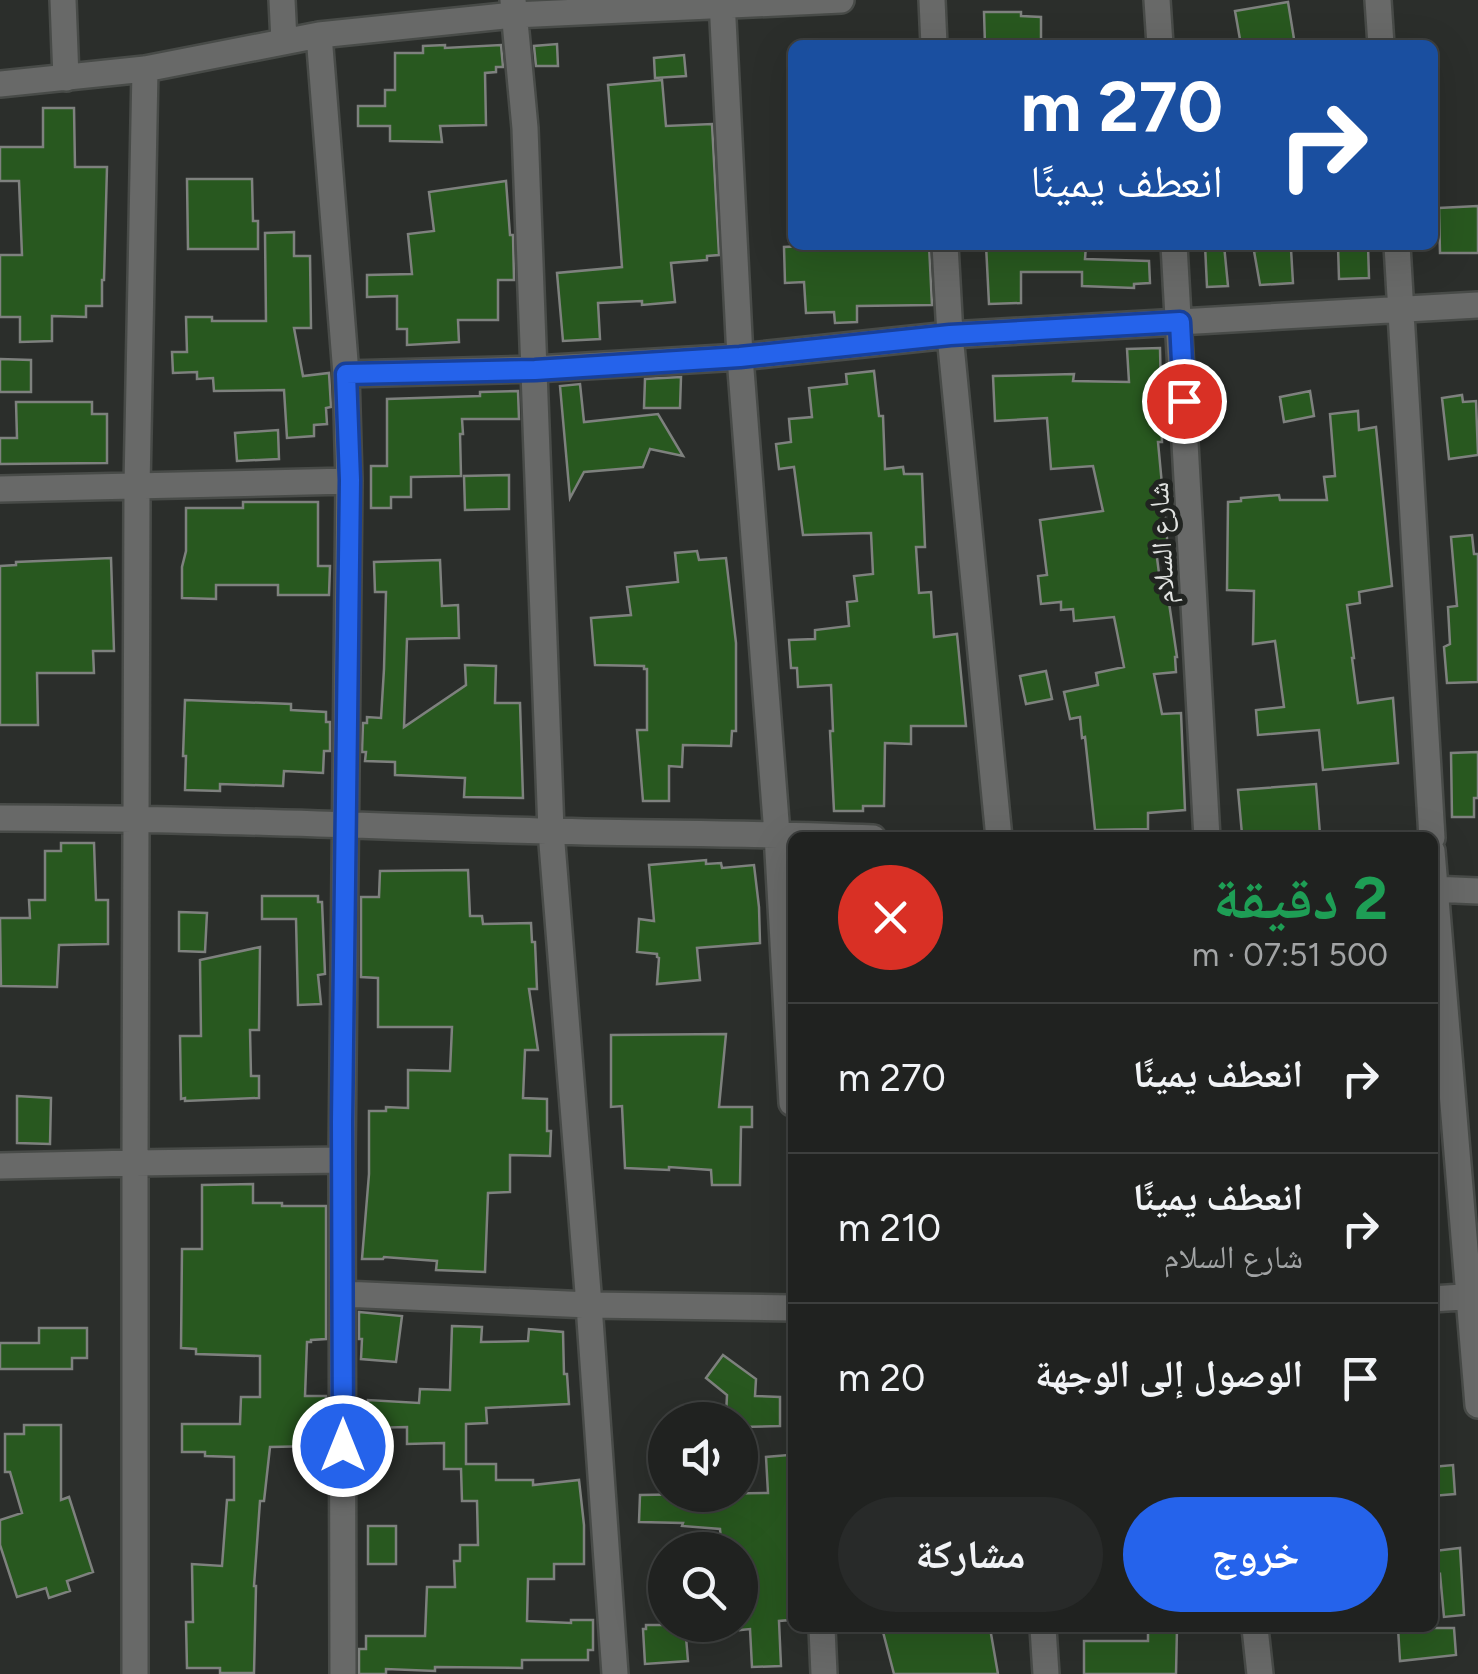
<!DOCTYPE html>
<html lang="ar">
<meta charset="utf-8">
<style>
body{margin:0;font-family:Figtree,"Noto Naskh Arabic",sans-serif;background:#282a29;color:#f1f3f6;direction:rtl;height:100vh;display:flex;flex-direction:column;font-size:38px;white-space:nowrap}
*{box-sizing:border-box;margin:0}
p{font-size:32px;color:#a2a4a5}
.icon{flex:none;width:55px;height:55px;fill:none;stroke:currentColor;stroke-width:2;stroke-linecap:round;stroke-linejoin:round}
.map{position:relative;flex:1;overflow:hidden;direction:ltr}
.drawer{position:absolute;left:788px;top:832px;width:650px;height:800px;display:flex;flex-direction:column;background:#202220;border-radius:15px;box-shadow:0 10px 40px #0002,0 0 0 2px #3d3f3e;direction:rtl}
.drawer>*{flex:none}
.hud{position:absolute;left:788px;top:40px;width:650px;height:210px;border-radius:15px;box-shadow:0 10px 40px #0002,0 0 0 2px #3d3f3e;direction:rtl;background:#1a4fa0;color:#fff;overflow:hidden}
.tools{position:absolute;left:648px;top:1402px;display:grid;gap:20px}
.tools a{display:grid;place-items:center;width:110px;height:110px;border-radius:50%;background:#202220;box-shadow:0 10px 40px #0002,0 0 0 2px #3d3f3e;font-size:50px}
.pin{position:absolute;display:grid;place-items:center;width:85px;height:85px;color:#fff;margin:-42px;border:5px solid #fff;border-radius:50%;box-shadow:0 2px 10px #0007}
.me{position:absolute;width:110px;margin:-55px;rotate:0deg;stroke-linejoin:round;filter:drop-shadow(0 0 8px #0008)}
.turn{display:flex;align-items:center;gap:35px;height:210px;padding:0 50px;font-size:45px}
.turn .icon{width:130px;height:130px;stroke-width:2.5}
.turn b{display:block;font-size:70px;line-height:85px}
.round{display:grid;place-items:center;flex:none;width:105px;height:105px;border-radius:52px;background:#282a29}
.head{display:flex;align-items:center;justify-content:space-between;height:170px;padding:0 50px}
h1{font-size:60px;font-weight:700;line-height:75px;color:#1e9e55}
.primary-button{display:flex;gap:20px;margin-top:auto;padding:20px 50px}
.primary-button a{flex:1;height:115px;border-radius:60px;background:#2563eb;color:#fff;font-size:40px;font-weight:700;line-height:115px;text-align:center}
.primary-button a+a{background:#282a29;color:#f1f3f6}
ul{padding:0;list-style:none}
li{display:flex;align-items:center;gap:30px;height:150px;padding:0 50px;border-top:2px solid #3d3f3e}
li div{flex:1}
li b{display:block;font-size:38px}
li em{font-style:normal}
.map>svg:first-child{display:block}
.building{fill:#28581f;stroke:#7e817e;stroke-width:2.5}
.lines{fill:none;stroke-linecap:round;stroke-linejoin:round}
.minor-casing{stroke:#484b48;stroke-width:30}
.minor{stroke:#686968;stroke-width:25}
.route-casing{stroke:#184099;stroke-width:25}
.route{stroke:#2563eb;stroke-width:18}
.labels{text-anchor:middle;stroke-width:10;stroke-linejoin:round;paint-order:stroke}
.street-label{font-size:28px;fill:#e1e3e1;stroke:#212421}
</style>
<div class="map">
<svg width="1478" height="1674" viewBox="0 0 1478 1674">
<rect width="100%" height="100%" fill="#2b2e2b"/>
<path class="building" d="M1288,2L1295,45H1241L1235,11Z
M984,12H1021V16L1041,17V41L1021,40V45H985Z
M557,44L558,66H536L534,46Z
M445,45V48L501,45L503,67H496V72L485,73L486,125L440,126L442,142L390,141V126H358V106H385V90H395V53H423V46Z
M684,55L686,76L655,78L654,58Z
M662,80L666,126L712,124L719,255L707,256V260L671,263L675,302L642,305V301L598,303L600,339L563,341L557,273L622,267L608,85Z
M43,108H74L75,167H107L104,280H102V306H86V317L52,316V341L20,342V317H0V255H22L19,181H0V147H43Z
M187,179H252L253,221H258V249H188Z
M506,181L510,235H513L514,280H498V320H458L459,342L407,345V329H397V296L367,297V275L412,274L408,234L434,231L429,192Z
M1478,206V253H1440L1439,208Z
M294,232V256H310L311,328H294L303,376L329,373L331,407L326,408L327,424L314,425V436L287,438L284,390L214,391L213,378L197,379V372L173,373L172,352H187L186,317H212V321H266L265,233Z
M826,245H929L932,305L857,306V322L835,323L834,312L806,313L804,282L785,283L784,247Z
M986,245H1086L1085,259L1149,261L1150,283L1134,284V288L1082,286V272H1021V303L989,304Z
M1205,245H1224L1228,286L1207,287Z
M1368,245L1369,278L1339,279L1338,246Z
M1291,249L1293,283L1260,285L1254,251Z
M1160,348L1162,442H1158L1168,549L1156,550L1162,597L1168,596L1177,657H1175L1176,672L1154,674L1162,714L1181,713L1185,810L1148,813V829L1095,830L1085,737L1082,738L1080,717L1070,719L1064,692L1098,685L1096,673L1124,667L1114,617L1074,621L1073,609L1061,610V602L1041,604L1038,576L1047,575L1040,520L1103,511L1093,466L1051,469L1047,418L995,421L993,376L1074,374L1073,381L1129,382L1127,349Z
M0,359L31,360V392H0Z
M874,371L879,416H883L885,469L903,467L904,474H922L925,547H916L919,593L931,592L934,637L957,634L966,726H911V744L885,743L884,806H863V811H834L830,731H833L831,685L798,687L797,668H791L789,640L815,639V630L849,626L847,602L857,601L854,576L873,574L871,533L803,535L794,467L779,469L776,444L791,442L789,419L812,417L809,388L847,384L846,374Z
M681,377L680,408H644L645,379Z
M580,384L584,422L658,414L683,456L650,449L643,467L584,472L570,498L560,386Z
M518,391L519,419H462L463,434H460L461,476L411,477V497H391V508H371V466H387V399L480,396V392Z
M1310,391L1314,416L1284,422L1280,397Z
M1462,395L1463,402L1476,401L1478,455L1449,459L1442,398Z
M16,402H92V414H107V463L0,464V438H17Z
M1358,411L1359,430L1376,427L1392,586L1359,592L1360,603L1347,605L1354,658H1352L1358,703L1393,698L1398,763L1323,770L1319,730L1258,735L1256,710L1284,707L1275,641L1253,644L1254,591L1227,590L1228,502L1241,501V498L1279,495L1280,500H1327L1324,477L1335,476L1330,414Z
M278,430L279,459L237,461L235,433Z
M509,475V509L465,510L464,476Z
M243,502H318V566H330L329,595H278V585H216V599L182,598V567L186,551V508H243Z
M1472,535L1474,554H1478V682L1447,683L1444,647L1450,644L1448,607L1457,606L1451,537Z
M697,551L699,560L726,558L736,643V731H732L731,746L683,745L682,767L669,766V801H643L637,730H647V669H644V666L595,665L591,618L631,615L627,587L678,582L675,553Z
M111,558L114,651H93L94,673H37L38,725H0V566L16,565V562Z
M440,560L442,606L458,605L459,638L407,639L404,727L466,685L465,665L496,666L495,703H520L523,798L464,797L465,778L395,775V762L365,761L366,752H362L363,723H367V717L381,718L384,669L386,592H375L374,562Z
M1046,671L1052,699L1026,704L1020,676Z
M185,700L291,704V710L326,712V722H330V751H324L323,773L284,771L283,786L220,784V791L185,790L186,756H183Z
M1478,752V798H1474V817H1452L1451,753Z
M1316,784L1320,834L1268,838V832L1242,834L1238,790Z
M61,843H94L96,900H108V944L59,945L57,987L1,986L0,918H30L29,900H45V851H61Z
M706,860V864L721,863L722,868L754,865L759,907L760,943L697,948L700,980L657,984L659,958L657,957V954L637,952L639,919L654,921L649,865Z
M468,870L470,916H482L483,924L531,923L532,942H535L537,989H529L538,1050H525L523,1098L547,1099V1131H551L550,1156L510,1155V1192L488,1193L485,1272L436,1270L437,1261L384,1257L383,1259H362L369,1174V1111H386V1107L408,1108V1070L450,1071L452,1027H378V978L361,977V897H379L380,871Z
M262,896H318V902H322L325,974L318,975L321,1004L298,1005L296,919H262Z
M179,912L207,913L205,952L179,951Z
M260,947L259,1030H250L251,1076H259V1098L185,1101V1098L181,1099L180,1036H201L200,960Z
M726,1034L719,1107H752V1127H741L740,1185H712L711,1170L669,1167V1170L625,1168L622,1106L611,1107V1035Z
M17,1096L51,1098L50,1144L17,1143Z
M253,1184V1203H282V1206H326V1339L311,1340V1342H307L305,1396H326V1427H317V1446L270,1447L264,1501H260L254,1586H256L254,1673H220V1668H187L186,1622H193L192,1564L222,1566L227,1500H234V1457L205,1456V1452H182V1424H240L241,1397H260V1356L196,1354V1349L181,1348L182,1249H202V1185Z
M359,1312L402,1316L396,1362L361,1359L362,1339H359Z
M452,1326L482,1327L481,1342L528,1341L529,1329L563,1332L564,1374H567L569,1404L486,1408L487,1423L466,1424V1464H496V1480H533V1485L579,1480L584,1525V1564H554V1579H528L527,1621L571,1623V1620H593V1650H588V1660H522V1668L435,1667V1671L386,1669V1674H359V1649H366V1636H425L427,1587H455L454,1561H460V1545H478L477,1501H462L461,1469H444V1443L407,1444V1427L369,1428L368,1400L419,1403L420,1389L450,1390Z
M39,1328H87V1358H72V1369H0V1343H39Z
M723,1355L756,1379L755,1396L780,1397V1426L740,1427L738,1416L726,1415L727,1395L706,1378Z
M24,1425H61V1500L69,1497L93,1572L67,1581L70,1591L49,1598L46,1588L17,1597L0,1545V1520L22,1513L10,1472H5V1434H24Z
M788,1455V1543L792,1585L790,1620L779,1621L781,1666L752,1667L750,1629L740,1630V1550H722L720,1529L682,1526L683,1523L639,1522L640,1495L768,1493L766,1457Z
M1453,1465L1455,1494L1432,1496V1467Z
M368,1526H396V1564H368Z
M1460,1548L1464,1615L1444,1617L1440,1574L1437,1575L1434,1551Z
M646,1625H685L688,1661L645,1664L643,1629H646Z
M882,1628H990L998,1674H894Z
M1148,1628H1177L1176,1674H1084V1641H1148Z
M1398,1628H1454L1456,1655L1400,1661Z"/>
<g class="lines">
<defs>
<path id="minor" d="M63,0L66,78
M282,0L284,41
M513,0L525,128L551,831L589,1305L615,1674
M722,0L740,357L777,834L792,1103
M932,0L934,45
M1157,0L1160,45
M1378,0L1381,45
M319,35L346,374L349,481L342,1160L343,1674
M0,84L145,69L319,35L514,15L841,0
M945,245L950,335L999,838
M1174,245L1207,838
M1397,245L1432,838
M346,374L535,369L740,357L950,335L1478,305
M0,489L349,481
M0,818C182,818 364,826 547,831C656,834 764,833 873,838
M1432,851L1478,1405
M1432,889L1478,891
M0,1166L135,1163L137,487L145,69
M343,1294L589,1305L792,1308
M1432,1299L1478,1296
M822,1628L824,1674
M1043,1628L1046,1674
M1255,1628L1260,1674
M135,1674V1163L342,1160"/>
</defs>
<use href="#minor" class="minor-casing"/>
<use href="#minor" class="minor"/>
</g>
<g class="lines">
<defs>
<path id="route" d="M343,1446L342,1122L350,480L346,374L535,370L740,357L950,335L1180,322L1184,401"/>
</defs>
<use href="#route" class="route-casing"/>
<use href="#route" class="route"/>
</g>
<g class="labels">
<g class="street-label">
<text transform="translate(1161 543) rotate(-93)" y="10">شارع السلام</text>
</g>
</g>
</svg>
<div class="tools">
<a><svg class="icon" aria-label="sound" viewBox="0 0 24 24"><path d="M4 9h4l5-4v14l-5-4H4zM17 9q2 3 0 6"/></svg></a>
<a><svg class="icon" aria-label="search" viewBox="0 0 24 24"><circle cx="10" cy="10" r="6"/><path d="M15 15l6 6"/></svg></a>
</div>
<div class="pin" style="left:1184px;top:401px;background:#d93025"><svg class="icon" aria-label="arrive" viewBox="0 0 24 24"><path d="M6 21V4h12l-3 4 3 4H6"/></svg></div>
<svg class="me" style="left:343px;top:1446px" viewBox="-20 -20 40 40"><circle r="17" fill="#2563eb" stroke="#fff" stroke-width="3"/><path d="M0-11L8 9 0 5-8 9z" fill="#fff"/></svg>
<div class="hud">
<div class="turn"><svg class="icon" aria-label="right" viewBox="0 0 24 24"><path d="M7 20v-9h11M14 6l5 5-5 5"/></svg><div><b>270 m</b>انعطف يمينًا</div></div>
</div>
<section class="drawer">
<div class="head"><div><h1>2 دقيقة</h1><p>500 m · 07:51</p></div><a class="round" style="background:#d93025;color:#fff"><svg class="icon" aria-label="close" viewBox="0 0 24 24"><path d="M6 6l12 12M18 6L6 18"/></svg></a></div>
<ul>
<li><svg class="icon" aria-label="right" viewBox="0 0 24 24"><path d="M7 20v-9h11M14 6l5 5-5 5"/></svg><div><b>انعطف يمينًا</b></div><em>270 m</em></li>
<li><svg class="icon" aria-label="right" viewBox="0 0 24 24"><path d="M7 20v-9h11M14 6l5 5-5 5"/></svg><div><b>انعطف يمينًا</b><p>شارع السلام</p></div><em>210 m</em></li>
<li><svg class="icon" aria-label="arrive" viewBox="0 0 24 24"><path d="M6 21V4h12l-3 4 3 4H6"/></svg><div><b>الوصول إلى الوجهة</b></div><em>20 m</em></li>
</ul>
<div class="primary-button"><a>خروج</a><a>مشاركة</a></div>
</section>
</div>
